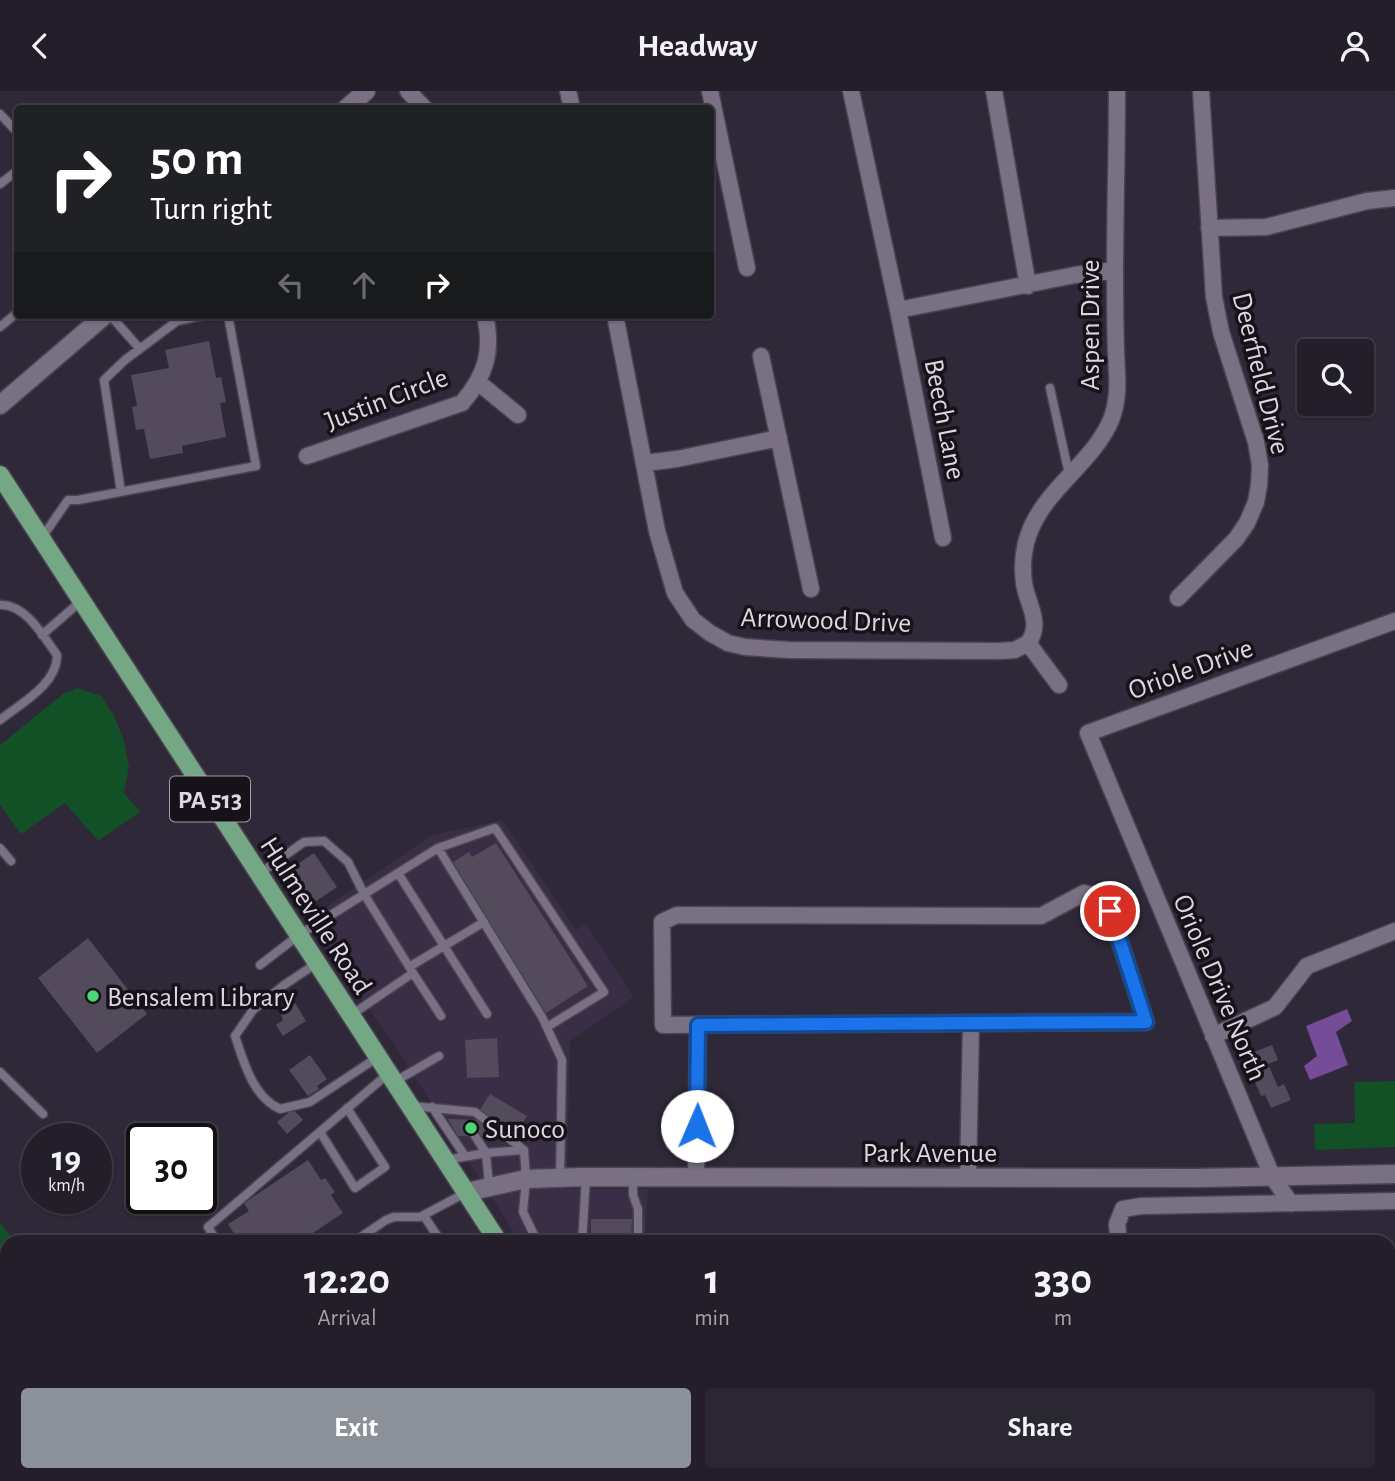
<!DOCTYPE html>
<style>
body{margin:0;font-family:"Alegreya Sans",sans-serif;background:#2b2732;color:#f1f3f6;height:100vh;display:flex;flex-direction:column;font-size:26px;white-space:nowrap}
*{box-sizing:border-box;margin:0}
p{font-size:23px;color:#a3a2a8}
.icon{flex:none;width:38px;height:38px;fill:none;stroke:currentColor;stroke-width:2;stroke-linecap:round;stroke-linejoin:round}
.map{position:relative;flex:1;overflow:hidden}
.panel{position:absolute;left:0px;top:1144px;width:1396px;height:247px;display:flex;flex-direction:column;background:#231e2a;border-radius:21px 21px 0 0;box-shadow:0 2px 5px #0004,0 0 0 2px #403c47}
.panel>*{flex:none}
.top-card{position:absolute;left:14px;top:14px;width:700px;height:214px;border-radius:7px;box-shadow:0 2px 5px #0004,0 0 0 2px #403c47;background:#202124;color:#fff;overflow:hidden}
.tools{position:absolute;left:1297px;top:248px;display:grid;gap:14px}
.tools a{display:grid;place-items:center;width:77px;height:77px;border-radius:7px;background:#231e2a;box-shadow:0 2px 5px #0004,0 0 0 2px #403c47;font-size:35px}
.speed{position:absolute;left:21px;top:1032px;display:flex;gap:14px;font-size:35px;font-weight:700;text-align:center}
.speed>*{display:grid;place-content:center;width:91px;height:91px;border-radius:50%;background:#231e2a;box-shadow:0 2px 5px #0004,0 0 0 2px #403c47;line-height:1}
.speed small{font-size:18px;font-weight:400}
.speed .limit{border:4px solid #111;border-radius:10px;background:#fff;color:#111}
.pin{position:absolute;display:grid;place-items:center;width:60px;height:60px;color:#fff;margin:-30px;border:4px solid #fff;border-radius:50%;box-shadow:0 2px 7px #0007}
.me{position:absolute;width:77px;margin:-38px;rotate:1deg;stroke-linejoin:round;filter:drop-shadow(0 0 5px #0008)}
.turn{display:flex;align-items:center;gap:24px;height:147px;padding:0 21px;font-size:32px}
.turn .icon{width:91px;height:91px;stroke-width:2.5}
.turn b{display:block;font-size:49px;line-height:60px}
.lanes{display:flex;align-items:center;height:66px;padding:0 21px;background:#0003;justify-content:center;gap:35px;direction:ltr}
.lanes .off{opacity:.35}
.eta{display:flex;justify-content:space-evenly;align-items:center;height:119px;text-align:center}
.eta b{font-size:42px;font-weight:600;line-height:49px}
.primary-button{display:flex;gap:14px;margin-top:auto;padding:14px 21px}
.primary-button a{flex:1;height:80px;border-radius:7px;background:#8c9099;color:#fff;font-size:28px;font-weight:600;line-height:80px;text-align:center}
.primary-button a+a{background:#2b2732;color:#f1f3f6}
header{display:flex;justify-content:space-between;align-items:center;height:91px;padding:0 21px;background:#231e2a;font-size:32px;font-weight:600}
.map>svg:first-child{display:block}
.built{fill:#392e45}
.green{fill:#115125}
.water{fill:#744c97}
.building{fill:#534a5c}
.lines{fill:none;stroke-linecap:round;stroke-linejoin:round}
.service-casing{stroke:#4a4452;stroke-width:11}
.minor-casing{stroke:#4a4452;stroke-width:19}
.tertiary-casing{stroke:#4a4452;stroke-width:21}
.primary-casing{stroke:#4a4452;stroke-width:21}
.service{stroke:#797083;stroke-width:8}
.minor{stroke:#797083;stroke-width:16}
.tertiary{stroke:#797083;stroke-width:18}
.primary{stroke:#74a884;stroke-width:18}
.route-casing{stroke:#114b97;stroke-width:18}
.route{stroke:#1a73e8;stroke-width:12}
.poi-dot{fill:#4ed675;stroke:#161219;stroke-width:2.5}
.labels{text-anchor:middle;stroke-width:7;stroke-linejoin:round;paint-order:stroke}
.shield{fill:#161219;stroke:#a19ca6;stroke-width:2}
.shield-label{font-size:26px;font-weight:bold;fill:#dcd7e2}
.street-label{font-size:28px;fill:#dcd7e2;stroke:#161219}
.poi-label{font-size:28px;fill:#dcd7e2;stroke:#161219;text-anchor:start}
</style>
<header><svg class="icon" aria-label="back" viewBox="0 0 24 24"><path d="M15 5l-7 7 7 7"/></svg>Headway<svg class="icon" aria-label="person" viewBox="0 0 24 24"><circle cx="12" cy="8" r="4"/><path d="M4 21q1-7 8-7t8 7"/></svg></header>
<div class="map">
<svg width="1395" height="1390" viewBox="0 0 1395 1390">
<rect width="100%" height="100%" fill="#2f2838"/>
<path class="built" d="M502,729L576,839L586,833L634,906L570,950L567,1098H648L645,1151H520L388,944L305,830L432,744Z"/>
<path class="green" d="M77,597L101,605L114,625L123,647L129,675L124,702L140,721L98,750L65,712L21,743L0,714V654L63,603Z
M1395,990V1056L1315,1059L1314,1033L1355,1032L1354,991Z
M0,1131L15,1151L7,1152V1384H192L196,1390H0Z"/>
<path class="water" d="M1347,918L1352,930L1336,941L1348,974L1310,989L1304,975L1317,965L1306,935Z"/>
<path class="building" d="M209,250L216,287L221,286L226,311L220,312L226,346L182,355L183,362L150,368L144,338L136,339L132,316L137,315L131,284L169,277L165,259Z
M496,752L588,895L546,922L450,773L469,761L472,766Z
M314,762L337,796L312,813L289,779Z
M88,847L147,923L97,962L38,887Z
M295,912L306,930L283,945L276,934L283,929L279,918L282,916L284,919Z
M497,947L499,986L467,987L465,949Z
M1272,954L1278,969L1268,973L1278,996L1284,993L1291,1009L1271,1017L1265,1004L1261,1005L1249,977L1254,975L1249,963Z
M310,964L327,988L317,995L319,998L308,1005L289,979Z
M490,1003L527,1025L516,1043L479,1020Z
M293,1018L303,1029L287,1043L277,1031Z
M448,1028L484,1029L493,1046L458,1045Z
M308,1069L321,1089L325,1087L335,1101L331,1104L343,1122L298,1152H240L228,1133L249,1120L244,1112Z
M591,1128H632L631,1152H591Z"/>
<g class="lines">
<defs>
<path id="service" d="M0,23L18,42
M0,93L14,82
M110,224L140,258
M0,236L18,221
M1050,297L1069,383
M121,401L104,289L125,269L177,230L205,224
M41,448L68,409H78L256,375L228,224
M0,514C25,512 44,546 57,564C58,593 20,613 0,629
M42,544L81,510
M0,757L11,770
M438,757L495,737L604,901L547,936
M398,782L487,923
M259,783L304,751L324,750L348,771L364,803L413,882L351,924
M317,872L284,894L253,919L235,945C244,972 253,1006 280,1018L310,1011L378,966
M260,874L299,844L438,757L542,926L562,969L560,1087
M409,876L484,831
M413,882L441,925
M0,981L43,1023
M394,991L439,965
M412,1015L475,1021L524,1059L526,1088L523,1121L538,1152
M432,1016L465,1065
M320,1041L355,1097L385,1076L347,1017
M446,1069L486,1062L475,1045
M633,1085V1104L638,1118V1152
M489,1095L486,1062L524,1059
M424,1125L442,1152
M218,1152L208,1136L389,982
M352,1152L386,1129L394,1126H420L467,1101
M582,1152L586,1086
M1390,1354H1395
M1325,1384L1329,1390
M1157,1389L1271,1390
M719,1390L728,1384"/>
<path id="minor" d="M408,0L425,18
M568,0L572,18
M710,0L747,177
M851,0L898,219L943,447
M994,0L1028,195
M1209,137L1266,136L1367,110L1395,107
M898,219L1075,184L1115,179
M615,224L657,440L675,502L693,529L710,542L728,552L745,556L789,559L999,560L1015,559L1028,552
M761,265L811,498
M479,292L518,324
M307,365L462,312C486,284 493,261 485,224
M645,372L677,368L779,347
M1178,507L1236,448L1247,432L1256,411L1259,394L1260,374L1256,351L1221,241L1214,206L1201,0
M1028,552C1043,532 1027,513 1024,492C1022,476 1023,460 1028,445C1044,398 1092,373 1111,329C1120,306 1117,284 1116,261C1115,234 1115,207 1115,181C1115,121 1117,60 1117,0
M1028,552L1059,594
M1084,802L1096,805L1110,820L1146,931L663,934L662,831L677,824L1041,825Z
M1213,945L1275,916L1307,875L1395,840
M696,1086L698,934
M968,1087L971,932
M1291,1113L1272,1085L1088,642L1395,530
M1119,1152L1117,1133L1123,1118L1141,1115L1395,1110
M1390,1320H1395"/>
<path id="tertiary" d="M346,18L366,0
M0,314L105,224
M467,1101L526,1088L581,1086L1199,1087L1395,1083"/>
<path id="primary" d="M0,384L499,1152
M651,1384L655,1390"/>
</defs>
<use href="#service" class="service-casing"/>
<use href="#minor" class="minor-casing"/>
<use href="#tertiary" class="tertiary-casing"/>
<use href="#primary" class="primary-casing"/>
<use href="#service" class="service"/>
<use href="#minor" class="minor"/>
<use href="#tertiary" class="tertiary"/>
<use href="#primary" class="primary"/>
</g>
<g class="lines">
<defs>
<path id="route" d="M697,1035L698,934L1146,931L1110,820"/>
</defs>
<use href="#route" class="route-casing"/>
<use href="#route" class="route"/>
</g>
<g class="poi-dot">
<circle cx="93" cy="905" r="7"/>
<circle cx="471" cy="1037" r="7"/>
</g>
<g class="labels">
<rect class="shield" x="170" y="685.5" width="80" height="45" rx="5"/>
<g class="shield-label">
<text x="210" y="717">PA 513</text>
</g>
<g class="street-label">
<text transform="translate(1089 234) rotate(-90)" y="10">Aspen Drive</text>
<text transform="translate(1262 282) rotate(76)" y="10">Deerfield Drive</text>
<text transform="translate(386 307) rotate(-21)" y="10">Justin Circle</text>
<text transform="translate(946 328) rotate(79)" y="10">Beech Lane</text>
<text transform="translate(826 528) rotate(2)" y="10">Arrowood Drive</text>
<text transform="translate(1190 577) rotate(-20)" y="10">Oriole Drive</text>
<text transform="translate(317 824) rotate(57)" y="10">Hulmeville Road</text>
<text transform="translate(1221 896) rotate(67)" y="10">Oriole Drive North</text>
<text x="930" y="1071">Park Avenue</text>
</g>
<g class="poi-label">
<text x="107" y="915">Bensalem Library</text>
<text x="485" y="1047">Sunoco</text>
</g>
</g>
</svg>
<div class="tools">
<a><svg class="icon" aria-label="search" viewBox="0 0 24 24"><circle cx="10" cy="10" r="6"/><path d="M15 15l6 6"/></svg></a>
</div>
<div class="speed"><div>19<small>km/h</small></div><div class="limit">30</div></div>
<div class="pin" style="left:1110px;top:820px;background:#d93025"><svg class="icon" aria-label="arrive" viewBox="0 0 24 24"><path d="M6 21V4h12l-3 4 3 4H6"/></svg></div>
<svg class="me" style="left:697px;top:1035px" viewBox="-20 -20 40 40"><circle r="19" fill="#fff"/><path d="M0-13L10 11 0 6-10 11z" fill="#1a73e8"/></svg>
<div class="top-card">
<div class="turn"><svg class="icon" aria-label="right" viewBox="0 0 24 24"><path d="M7 20v-9h11M14 6l5 5-5 5"/></svg><div><b>50 m</b>Turn right</div></div>
<div class="lanes"><svg class="icon off" aria-label="left" viewBox="0 0 24 24"><path d="M17 20v-9H6M10 6l-5 5 5 5"/></svg><svg class="icon off" aria-label="ahead" viewBox="0 0 24 24"><path d="M12 20V5M6 11l6-6 6 6"/></svg><svg class="icon" aria-label="right" viewBox="0 0 24 24"><path d="M7 20v-9h11M14 6l5 5-5 5"/></svg></div>
</div>
<section class="panel">
<div class="eta">
<div><b>12:20</b><p>Arrival</p></div>
<div><b>1</b><p>min</p></div>
<div><b>330</b><p>m</p></div>
</div>
<div class="primary-button"><a>Exit</a><a>Share</a></div>
</section>
</div>
